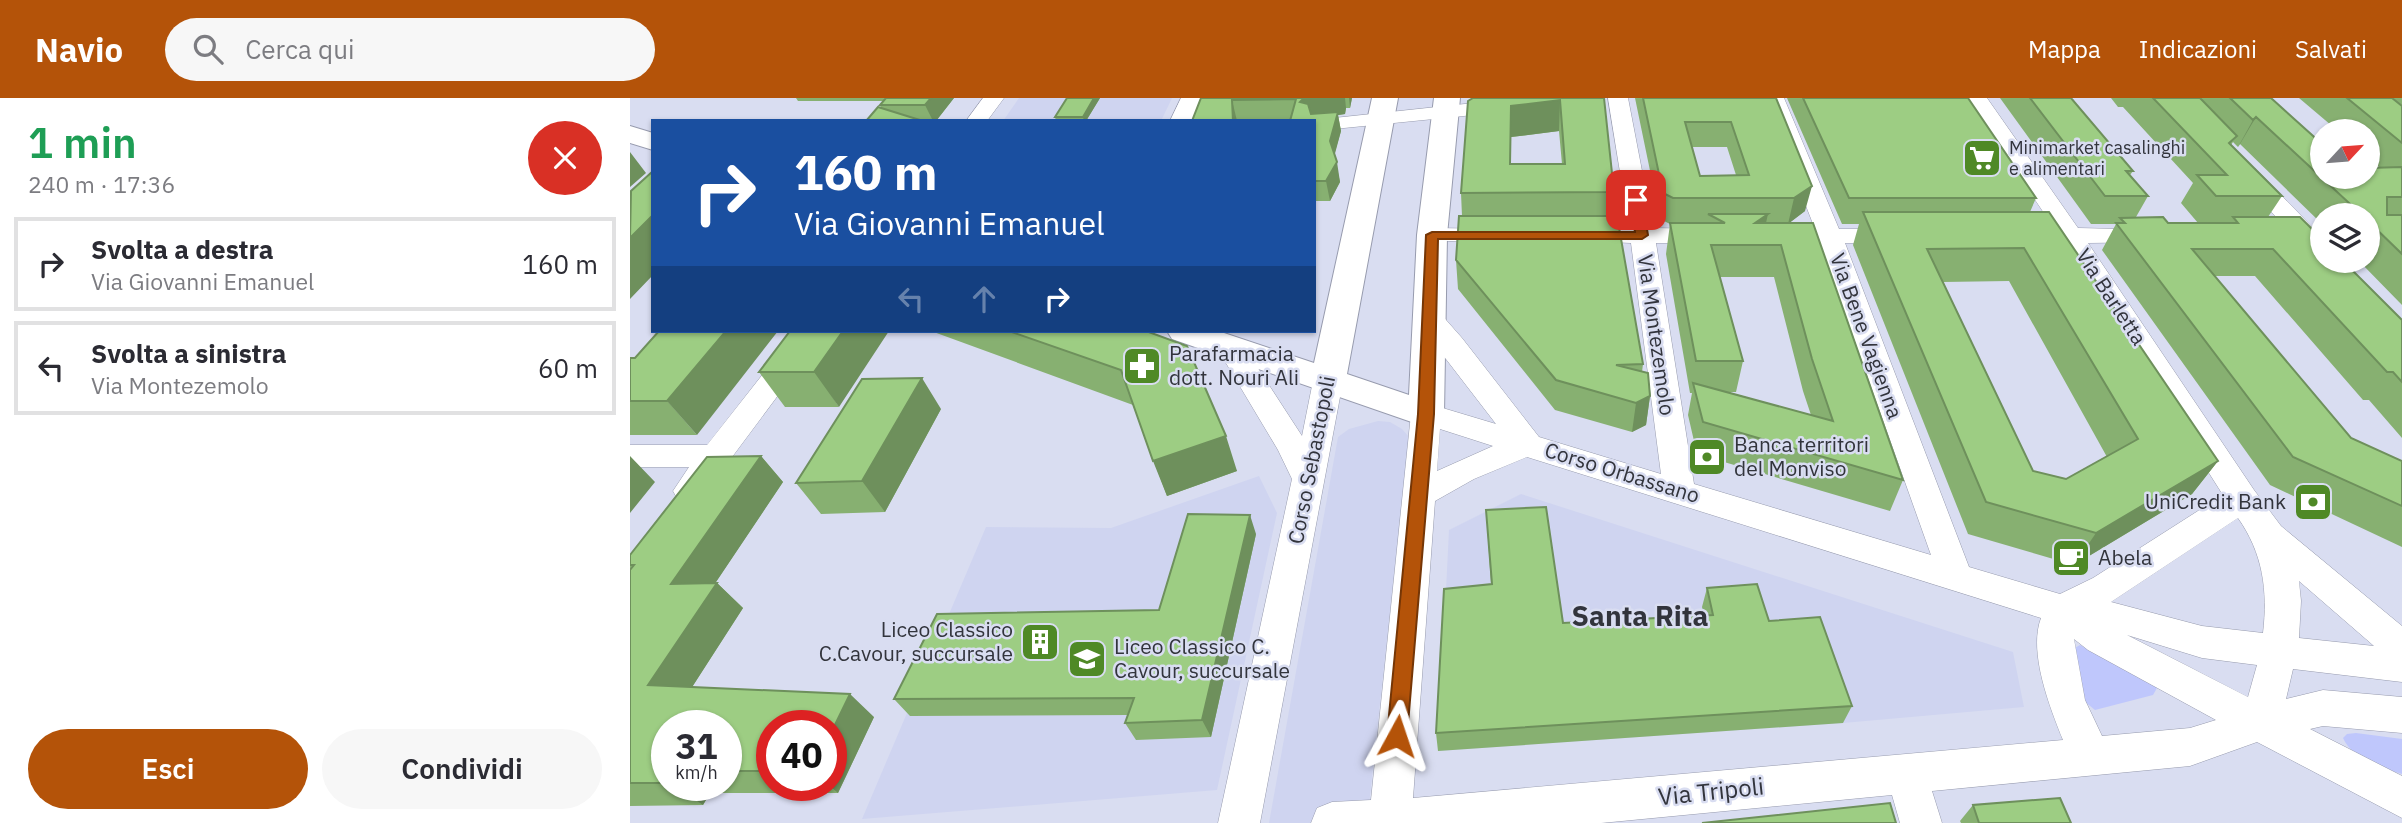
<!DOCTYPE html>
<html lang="it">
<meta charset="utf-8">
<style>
body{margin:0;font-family:"IBM Plex Sans",sans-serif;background:#f7f7f7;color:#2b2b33;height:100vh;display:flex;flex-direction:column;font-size:26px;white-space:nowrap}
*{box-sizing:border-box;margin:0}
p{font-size:23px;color:#7c7c81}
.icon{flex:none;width:38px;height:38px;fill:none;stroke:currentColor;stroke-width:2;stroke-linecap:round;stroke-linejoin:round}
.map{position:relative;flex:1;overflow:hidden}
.panel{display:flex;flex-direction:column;background:#fff;width:630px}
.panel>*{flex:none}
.hud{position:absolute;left:21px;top:21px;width:665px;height:214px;border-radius:0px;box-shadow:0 2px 5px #0004;background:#1a4fa0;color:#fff;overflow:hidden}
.needle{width:46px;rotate:64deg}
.buttons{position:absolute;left:1680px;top:21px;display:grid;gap:14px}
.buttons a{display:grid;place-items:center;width:70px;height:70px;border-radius:50%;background:#fff;box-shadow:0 2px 5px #0004;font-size:35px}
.speed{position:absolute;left:21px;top:612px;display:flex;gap:14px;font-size:35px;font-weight:700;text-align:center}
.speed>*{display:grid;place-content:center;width:91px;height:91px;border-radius:50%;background:#fff;box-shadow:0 2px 5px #0004;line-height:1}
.speed small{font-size:18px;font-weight:400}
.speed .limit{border:10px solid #d22;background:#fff;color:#111}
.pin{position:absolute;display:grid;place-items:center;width:60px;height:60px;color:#fff;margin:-30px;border-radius:14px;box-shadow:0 4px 10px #0006}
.me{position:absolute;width:77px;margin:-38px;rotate:5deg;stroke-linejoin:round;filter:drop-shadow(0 0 5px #0008)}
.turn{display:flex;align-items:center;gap:24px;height:147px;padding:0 28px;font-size:32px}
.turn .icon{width:91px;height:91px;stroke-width:2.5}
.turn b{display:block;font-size:49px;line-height:60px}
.lanes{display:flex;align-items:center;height:66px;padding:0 28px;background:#0003;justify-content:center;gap:35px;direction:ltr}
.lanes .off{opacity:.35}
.round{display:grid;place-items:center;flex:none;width:74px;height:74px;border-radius:37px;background:#f7f7f7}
.head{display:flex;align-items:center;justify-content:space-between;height:119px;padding:0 28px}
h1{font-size:42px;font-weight:600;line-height:52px;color:#1e9e55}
.cta{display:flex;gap:14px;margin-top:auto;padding:14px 28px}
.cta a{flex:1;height:80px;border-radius:42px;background:#b45309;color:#fff;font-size:28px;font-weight:600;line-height:80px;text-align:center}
.cta a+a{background:#f7f7f7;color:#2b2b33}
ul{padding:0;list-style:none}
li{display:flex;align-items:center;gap:21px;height:94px;margin:0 14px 10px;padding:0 14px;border:4px solid #e1e1e2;border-radius:0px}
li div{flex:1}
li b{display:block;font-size:26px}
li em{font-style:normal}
header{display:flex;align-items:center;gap:42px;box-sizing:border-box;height:98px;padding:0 35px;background:#b45309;color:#fff}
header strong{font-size:33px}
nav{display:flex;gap:38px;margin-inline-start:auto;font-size:24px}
.search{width:490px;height:63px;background:#f7f7f7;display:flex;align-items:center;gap:18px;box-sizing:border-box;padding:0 24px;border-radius:38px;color:#7c7c81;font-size:26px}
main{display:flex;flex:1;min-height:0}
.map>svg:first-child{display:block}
.built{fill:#cfd4f0}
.green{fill:#bfc7fc}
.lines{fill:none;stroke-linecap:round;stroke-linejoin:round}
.minor-casing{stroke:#979bae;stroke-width:1}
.major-casing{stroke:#979bae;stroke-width:2}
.minor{fill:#fff;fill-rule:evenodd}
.major{fill:#fff;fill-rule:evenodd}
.wall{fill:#87b071;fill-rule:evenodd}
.shaded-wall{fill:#6e905c}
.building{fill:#9dcd83;stroke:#6e905c;stroke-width:2;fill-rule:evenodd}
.route{fill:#b45309;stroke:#753606;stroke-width:2}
.labels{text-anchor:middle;stroke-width:5;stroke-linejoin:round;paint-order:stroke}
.far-poi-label{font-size:18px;fill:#32343c;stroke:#d9ddf1;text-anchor:start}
.street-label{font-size:21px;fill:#32343c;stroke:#d9ddf1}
.poi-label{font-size:21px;fill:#32343c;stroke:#d9ddf1;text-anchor:start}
.near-street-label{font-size:24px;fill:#32343c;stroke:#d9ddf1}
.district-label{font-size:28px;font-weight:bold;fill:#32343c;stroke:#d9ddf1}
</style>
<header>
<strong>Navio</strong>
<div class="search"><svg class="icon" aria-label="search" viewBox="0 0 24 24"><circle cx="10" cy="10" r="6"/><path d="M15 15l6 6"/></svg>Cerca qui</div>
<nav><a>Mappa</a><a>Indicazioni</a><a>Salvati</a></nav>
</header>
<main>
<section class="panel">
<div class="head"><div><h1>1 min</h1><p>240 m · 17:36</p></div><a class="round" style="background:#d93025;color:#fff"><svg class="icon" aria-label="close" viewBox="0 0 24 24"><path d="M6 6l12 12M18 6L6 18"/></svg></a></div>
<ul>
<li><svg class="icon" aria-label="right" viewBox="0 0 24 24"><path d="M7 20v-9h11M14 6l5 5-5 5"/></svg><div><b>Svolta a destra</b><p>Via Giovanni Emanuel</p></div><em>160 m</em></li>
<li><svg class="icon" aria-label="left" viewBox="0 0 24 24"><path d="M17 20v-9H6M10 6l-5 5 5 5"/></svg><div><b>Svolta a sinistra</b><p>Via Montezemolo</p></div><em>60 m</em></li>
</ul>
<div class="cta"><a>Esci</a><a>Condividi</a></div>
</section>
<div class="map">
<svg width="1772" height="725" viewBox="0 0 1772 725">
<rect width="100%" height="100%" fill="#d9ddf1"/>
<path class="built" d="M389,0H542L531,23H373Z
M748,323L760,324L772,331L779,339L737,725H639L708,339L719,331Z
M629,378L647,415L587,692L232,721L356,429L481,430Z
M891,396L1383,554L1394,609L1213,625L808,653L819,432Z"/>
<path class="green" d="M1450,547L1520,582L1527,590L1523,597L1465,612L1454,603L1441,552Z
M1726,635L1772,641V676C1752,670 1722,661 1713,640L1717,636Z"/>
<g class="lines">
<defs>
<path id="minor" d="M353,0H374L357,23H336Z
M551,0H571L562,23H540Z
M891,0H963L960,4L953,6L684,33V23H676Z
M978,0H998L1023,130L1081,131L1090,133L1093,138L1090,143L1081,145H1026L1064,386L1301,457L1190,145L1138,143L1135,138L1138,133L1185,131L1134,0H1154L1209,131H1270L1279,133L1282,138L1279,143L1270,145H1215L1339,469L1430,496L1463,480L1593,397L1433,145L1383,143L1380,138L1383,133L1424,130L1337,0H1357L1448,130L1531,132L1534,137L1531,142L1522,144L1458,145L1624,392L1651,428L1772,528V584L1663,571L1656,601L1693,592L1772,599V635L1693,628L1680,631L1772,678V720L1627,644L1560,668L1302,693L1312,725H1270L1262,697L971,725H681L687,710L702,704L741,702L781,316L785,309L796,305L866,326L789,226L785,220L789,214L799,211L809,214L832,240L909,339L1031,376L1001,145L938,142L935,137L938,132L999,130ZM810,331L863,348L807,373ZM897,359L1411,520C1398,554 1420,610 1433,642L783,700L805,403L844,381ZM1608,420C1633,455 1638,493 1633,535L1572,528L1481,504ZM1669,483L1744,548L1669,540L1671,503ZM1497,537L1572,560L1627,567L1618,599ZM1444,541L1458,552L1586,622L1560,630L1472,638L1455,602Z
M1618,69L1626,71L1682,129H1692V150C1682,153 1676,152 1669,144L1635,142L1632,137L1635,132L1655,129L1607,76L1610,71Z
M802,130L871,131L880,133L883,138L880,143L871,145L793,142L790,137L793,132Z
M167,233H196L70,402L59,405L48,402L43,393L59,369H0V347H77Z
M601,241L611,244L672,338L683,283L688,276L698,273L708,276L713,283L630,725H588L662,381L648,352L587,250L591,244Z"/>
<path id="major" d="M742,0H768L717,276L779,297L787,137L804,0H830L817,137L814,316L809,325L796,329L542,241L537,233H588L684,265Z
M0,28L23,35V52L0,45Z"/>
</defs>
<use href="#minor" class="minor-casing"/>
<use href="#major" class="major-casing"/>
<use href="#minor" class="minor"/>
<use href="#major" class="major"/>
</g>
<path class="wall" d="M166,0H324L306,23H236L251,10L250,7L253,3H168Z
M437,0H470L456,23H426L425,19Z
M571,0H722L720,10H716L715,16L708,17L711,33L704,57L710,84L700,103H684V23L660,21H607V23H562Z
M974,0L984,94L982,118L1013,266L1012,274L1020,298L1016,327L1002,334L925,312L828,191L826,162L832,118L831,95L838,3ZM929,33L932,66H880L881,39Z
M1005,0H1146L1175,113L1159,125L1273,382L1260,413L1067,356L1058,317L1062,295H1060L1036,156L1040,126L1030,121ZM1062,49H1097L1106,77L1070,78ZM1090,179H1144L1173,293L1181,317L1098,294H1106L1113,263Z
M1157,0H1338L1406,100L1400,114L1588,363L1562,396L1444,467L1338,436L1223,147L1229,126H1212ZM1379,183L1477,359L1436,381L1403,373L1313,184Z
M1370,0H1441L1503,73L1500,77L1518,98L1506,119L1538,125H1568L1551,105L1563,85L1493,9H1488L1481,0H1641L1692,79L1750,70L1738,59V33H1708L1669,0H1772V207L1729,163H1738V117H1692V126L1610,46L1608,49L1603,44L1601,47L1652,98L1638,119L1772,222V340L1739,302H1733L1625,178H1585L1721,340L1772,363V449L1640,387L1472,152L1486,126H1461Z
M160,233L209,309H155L129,274Z
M301,233H516L607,373L537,398L503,307Z
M0,260L67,337H0Z
M311,311L255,414L191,416L166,385Z
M131,358L153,384L85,485H87L113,510L62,589L244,619L208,695H80L73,707L0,708V457ZM37,628H96V688H37ZM142,628L201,688H142Z
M856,412L933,525L1074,517L1072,509L1077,490L1139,523L1222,608L1213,625L808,653L806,635L861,486Z
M626,436L581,639L506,642L495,625L498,617L280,618L264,601L529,512Z
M1343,707L1441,725H1331L1330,723Z"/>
<path class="shaded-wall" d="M301,0H324L306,23H303L295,7Z
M464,0H470L456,23H454L453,19Z
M683,0H715L716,10L715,16L708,17L711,33L703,63L676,20L670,4L673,1Z
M719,0H722L720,10Z
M602,2L607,23H603Z
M930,2L929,33L881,39L880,98L881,8Z
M1626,19L1610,46L1608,49L1623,22Z
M0,54L16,75L0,89Z
M707,64L710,84L700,103L696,83Z
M1182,88L1175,113L1158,126L1164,100Z
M1138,116L1131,147L1125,125Z
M23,117V177L0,201V140Z
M96,233H148L67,337L37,303Z
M213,233H259L209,309L184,274Z
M292,280L311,311L255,414L232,383Z
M1020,298L1016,327L1002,334L1006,305Z
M596,338L607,373L537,398L523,363Z
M0,358L25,384L0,415Z
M131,358L153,384L68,511L41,486Z
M1588,363L1562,396L1444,467L1466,435Z
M620,417L626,436L581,639L572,622Z
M87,485L113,510L48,611L18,587Z
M220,596L244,619L208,695L200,688H201V635Z
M46,688H70L80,695L73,707Z"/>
<path class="building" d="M256,0H301L295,7H250Z
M437,0H464L453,19H425Z
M571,0H683L673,1L670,4L678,6L681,16L708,14L700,43L707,64L696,83H684V23H660L666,1L602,2L603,23H562Z
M843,0H974L984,94L831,95L838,3ZM930,2L935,66H880L881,8Z
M1013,0H1146L1182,88L1164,100H1043L1033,95ZM1055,24H1101L1119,77L1070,78Z
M1173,0H1338L1406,100H1219Z
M1400,0H1441L1503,73H1496L1518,98H1475Z
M1523,0H1570L1607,38L1599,45L1652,98H1586L1567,77H1597Z
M1600,0H1641L1692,46V79H1738V70L1772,69V99H1757V117H1772V156L1738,123V117H1732L1626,19L1623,22Z
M1717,0H1762L1772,8V45Z
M248,9L293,23H236Z
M23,73V117L0,140L1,93Z
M1233,114H1419L1588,363L1466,435L1356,404ZM1394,150L1508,341L1436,381L1403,373L1297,151Z
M1078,116H1138L1125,125H1183L1273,382L1073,324L1063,285L1203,323L1182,261L1151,147H1081L1113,263H1066L1040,125H1095Z
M829,118H987L1013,266L986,267L1018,275L1020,298L1006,305L926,282L826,162Z
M1533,119L1538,125H1608L1603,119H1670L1692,141V163H1713L1772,222V284L1763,274H1757L1643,151H1562L1721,340L1772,363V408L1663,359L1486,125H1495L1490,120Z
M29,233H96L37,303H0V260H5Z
M160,233H213L184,274H129Z
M379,233H516L557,248L596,338L523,363L491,272Z
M292,280L232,383L166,385L232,281Z
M131,358L41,486L87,485L18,587L220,596L201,635V628H142V673H96V628H37V685H0V472L4,467H0V457L77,359Z
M916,409L933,525L1083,517L1077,490L1127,486L1139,523L1190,519L1222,608L806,635L814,491L862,486L856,412Z
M558,416L620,417L572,622L495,625L504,600L264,601L307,516L529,512Z
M1430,700L1441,725H1349L1343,707Z
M1260,705L1266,725H1072Z"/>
<path class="route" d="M1006,99L1012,102L1018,137L1012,141H808L804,316L777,638L774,644L767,647L760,644L757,638L788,316L796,137L802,134H1005L1000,102Z"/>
<defs>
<symbol id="supermarket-square" viewBox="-11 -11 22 22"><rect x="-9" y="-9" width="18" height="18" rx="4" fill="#4f8926" stroke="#d9ddf1"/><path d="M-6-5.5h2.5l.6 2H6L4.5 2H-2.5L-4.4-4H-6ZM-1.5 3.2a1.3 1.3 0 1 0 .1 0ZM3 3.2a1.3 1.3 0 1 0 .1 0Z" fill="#fff"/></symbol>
<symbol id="pharmacy-square" viewBox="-11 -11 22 22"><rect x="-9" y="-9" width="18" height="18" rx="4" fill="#4f8926" stroke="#d9ddf1"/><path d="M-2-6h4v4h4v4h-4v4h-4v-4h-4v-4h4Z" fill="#fff"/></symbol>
<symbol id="bank-square" viewBox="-11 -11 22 22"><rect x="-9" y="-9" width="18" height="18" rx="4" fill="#4f8926" stroke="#d9ddf1"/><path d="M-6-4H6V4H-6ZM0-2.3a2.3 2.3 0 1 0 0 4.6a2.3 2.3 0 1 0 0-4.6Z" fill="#fff"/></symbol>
<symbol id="cafe-square" viewBox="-11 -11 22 22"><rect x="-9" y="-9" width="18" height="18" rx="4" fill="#4f8926" stroke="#d9ddf1"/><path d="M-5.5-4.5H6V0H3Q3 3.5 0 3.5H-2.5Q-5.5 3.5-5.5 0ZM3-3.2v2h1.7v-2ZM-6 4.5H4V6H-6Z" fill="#fff"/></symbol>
<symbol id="building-square" viewBox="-11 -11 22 22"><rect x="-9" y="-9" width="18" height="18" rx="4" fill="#4f8926" stroke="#d9ddf1"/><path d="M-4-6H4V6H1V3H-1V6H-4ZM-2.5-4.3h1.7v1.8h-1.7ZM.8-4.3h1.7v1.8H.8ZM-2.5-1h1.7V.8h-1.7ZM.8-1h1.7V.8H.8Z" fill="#fff"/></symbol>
<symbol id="school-square" viewBox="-11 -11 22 22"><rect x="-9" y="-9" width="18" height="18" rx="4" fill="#4f8926" stroke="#d9ddf1"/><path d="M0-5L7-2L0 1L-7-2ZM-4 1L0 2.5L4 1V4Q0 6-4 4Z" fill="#fff"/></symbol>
</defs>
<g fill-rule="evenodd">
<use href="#supermarket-square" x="1330" y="38" width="44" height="44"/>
<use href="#pharmacy-square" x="490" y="246" width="44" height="44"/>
<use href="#bank-square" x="1055" y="337" width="44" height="44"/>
<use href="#bank-square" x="1661" y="382" width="44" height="44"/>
<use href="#cafe-square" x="1419" y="438" width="44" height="44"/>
<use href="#building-square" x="388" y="522" width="44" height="44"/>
<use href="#school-square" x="435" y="539" width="44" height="44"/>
</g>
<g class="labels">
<g class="far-poi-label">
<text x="1379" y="56">Minimarket casalinghi<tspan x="1379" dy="21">e alimentari</tspan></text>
</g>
<g class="street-label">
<text transform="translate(1481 199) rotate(57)" y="7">Via Barletta</text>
<text transform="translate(1026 237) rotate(82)" y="7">Via Montezemolo</text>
<text transform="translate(1236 238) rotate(70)" y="7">Via Bene Vagienna</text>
<text transform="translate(682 362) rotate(-79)" y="7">Corso Sebastopoli</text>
<text transform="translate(992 375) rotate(17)" y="7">Corso Orbassano</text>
</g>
<g class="poi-label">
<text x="539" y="263">Parafarmacia<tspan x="539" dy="24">dott. Nouri Ali</tspan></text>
<text x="1104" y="354">Banca territori<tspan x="1104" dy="24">del Monviso</tspan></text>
<text x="1656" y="411" text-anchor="end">UniCredit Bank</text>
<text x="1468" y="467">Abela</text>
<text x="383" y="539" text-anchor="end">Liceo Classico<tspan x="383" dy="24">C.Cavour, succursale</tspan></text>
<text x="484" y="556">Liceo Classico C.<tspan x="484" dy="24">Cavour, succursale</tspan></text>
</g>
<g class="near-street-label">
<text transform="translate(1081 694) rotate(-6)" y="8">Via Tripoli</text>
</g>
<g class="district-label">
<text x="1010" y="528">Santa Rita</text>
</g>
</g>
</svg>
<div class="buttons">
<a><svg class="needle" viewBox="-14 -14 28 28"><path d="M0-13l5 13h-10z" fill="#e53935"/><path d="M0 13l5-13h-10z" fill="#7c7c81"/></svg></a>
<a><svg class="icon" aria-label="layers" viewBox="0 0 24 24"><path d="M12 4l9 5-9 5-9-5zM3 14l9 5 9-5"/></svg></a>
</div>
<div class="speed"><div>31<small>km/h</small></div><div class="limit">40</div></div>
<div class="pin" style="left:1006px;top:102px;background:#d93025"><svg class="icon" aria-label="arrive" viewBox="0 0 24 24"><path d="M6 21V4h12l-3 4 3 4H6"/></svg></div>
<svg class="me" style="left:767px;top:638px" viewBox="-20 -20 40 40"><path d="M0-17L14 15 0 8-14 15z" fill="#b45309" stroke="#fff" stroke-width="4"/></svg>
<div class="hud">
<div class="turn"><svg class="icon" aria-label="right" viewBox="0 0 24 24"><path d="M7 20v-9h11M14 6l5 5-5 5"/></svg><div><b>160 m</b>Via Giovanni Emanuel</div></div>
<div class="lanes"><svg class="icon off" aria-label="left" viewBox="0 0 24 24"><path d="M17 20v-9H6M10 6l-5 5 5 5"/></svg><svg class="icon off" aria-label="ahead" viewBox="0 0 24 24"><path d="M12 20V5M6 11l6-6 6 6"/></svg><svg class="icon" aria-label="right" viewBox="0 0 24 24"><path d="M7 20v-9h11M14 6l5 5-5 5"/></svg></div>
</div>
</div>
</main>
